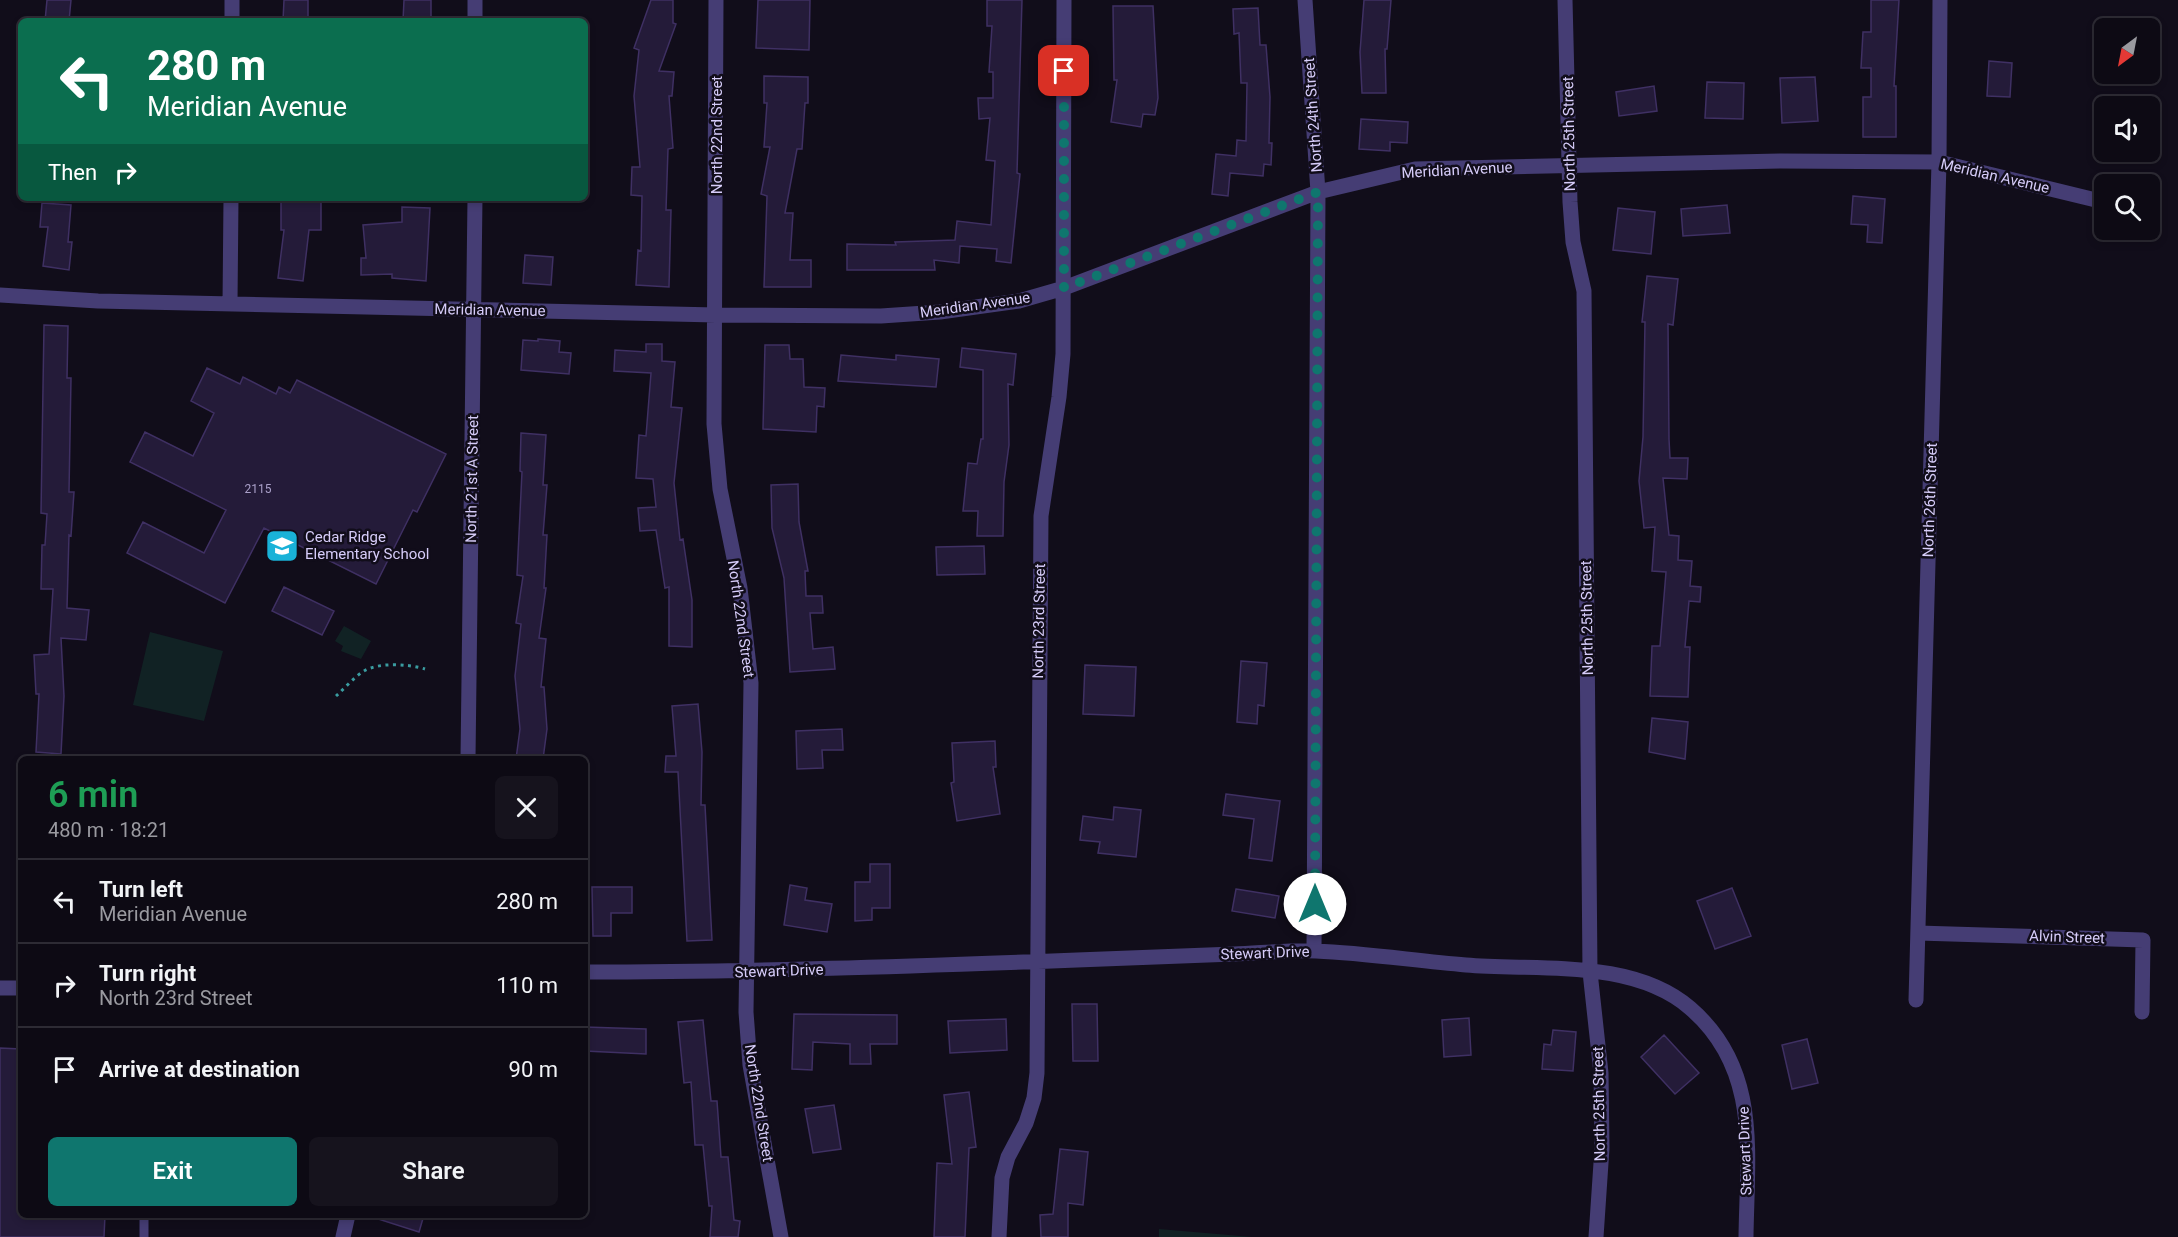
<!DOCTYPE html>
<meta charset="utf-8">
<style>
body{margin:0;font-family:Roboto,sans-serif;background:#16131d;color:#f1f3f6;height:100vh;display:flex;flex-direction:column;font-size:22px;white-space:nowrap}
*{box-sizing:border-box;margin:0}
p{font-size:20px;color:#9a9aa0}
.icon{flex:none;width:33px;height:33px;fill:none;stroke:currentColor;stroke-width:2;stroke-linecap:round;stroke-linejoin:round}
.map{position:relative;flex:1;overflow:hidden}
.drawer{position:absolute;left:18px;top:756px;width:570px;height:462px;display:flex;flex-direction:column;background:#0d0a14;border-radius:9px;box-shadow:0 3px 9px #0003,0 0 0 2px #2d2b34}
.drawer>*{flex:none}
.banner{position:absolute;left:18px;top:18px;width:570px;height:183px;border-radius:9px;box-shadow:0 3px 9px #0003,0 0 0 2px #2d2b34;background:#0b6e4f;color:#fff;overflow:hidden}
.needle{width:39px;rotate:212deg}
.fabs{position:absolute;left:2094px;top:18px;display:grid;gap:12px}
.fabs a{display:grid;place-items:center;width:66px;height:66px;border-radius:9px;background:#0d0a14;box-shadow:0 3px 9px #0003,0 0 0 2px #2d2b34;font-size:30px}
.pin{position:absolute;display:grid;place-items:center;width:51px;height:51px;color:#fff;margin:-26px;border-radius:12px;box-shadow:0 3px 9px #0006}
.me{position:absolute;width:66px;margin:-33px;rotate:0deg;stroke-linejoin:round;filter:drop-shadow(0 0 4px #0008)}
.turn{display:flex;align-items:center;gap:21px;height:126px;padding:0 30px;font-size:27px}
.turn .icon{width:78px;height:78px;stroke-width:2.5}
.turn b{display:block;font-size:42px;line-height:51px}
.then{display:flex;align-items:center;height:57px;padding:0 30px;background:#0003;gap:12px;font-size:22px}
.round{display:grid;place-items:center;flex:none;width:63px;height:63px;border-radius:9px;background:#16131d}
.head{display:flex;align-items:center;justify-content:space-between;height:102px;padding:0 30px}
h1{font-size:36px;font-weight:600;line-height:45px;color:#1e9e55}
.primary-button{display:flex;gap:12px;margin-top:auto;padding:12px 30px}
.primary-button a{flex:1;height:69px;border-radius:9px;background:#0f766e;color:#fff;font-size:24px;font-weight:600;line-height:69px;text-align:center}
.primary-button a+a{background:#16131d;color:#f1f3f6}
ul{padding:0;list-style:none}
li{display:flex;align-items:center;gap:18px;height:84px;padding:0 30px;border-top:2px solid #2d2b34}
li div{flex:1}
li b{display:block;font-size:22px}
li em{font-style:normal}
.map>svg:first-child{display:block}
.green{fill:#112224}
.building{fill:#241b39;stroke:#3f3063;stroke-width:1.5}
.lines{fill:none;stroke-linecap:round;stroke-linejoin:round}
.path{stroke:#3a9ca0;stroke-width:3;stroke-dasharray:3 4.5;stroke-linecap:butt}
.lane{stroke:#453d74;stroke-width:9}
.street{stroke:#453d74;stroke-width:15}
.route{stroke:#0f766e;stroke-width:10;stroke-dasharray:0 18}
.labels{text-anchor:middle;stroke-width:5;stroke-linejoin:round;paint-order:stroke}
.number-label{font-size:12px;fill:#aaa0c9}
.street-label{font-size:15px;fill:#d6ccf9;stroke:#110d1a}
.poi-label{font-size:15px;fill:#d6ccf9;stroke:#110d1a;text-anchor:start}
</style>
<div class="map">
<svg width="2178" height="1237" viewBox="0 0 2178 1237">
<rect width="100%" height="100%" fill="#110d1a"/>
<path class="green" d="M344,626L371,641L361,659L341,651L343,646L335,641Z
M150,632L223,651L204,721L133,705Z
M1159,1229L1252,1237H1159Z"/>
<path class="building" d="M47,0H71L69,21H45Z
M284,0H308V21H283Z
M404,0H431V21H403Z
M651,0H673V23L676,24L659,71L674,72L672,96H669L673,148L668,149L666,210H671L669,287L636,285L638,250L641,251L642,196L631,195L632,167H640L634,96L639,50L634,48Z
M758,0H810L809,50L756,48Z
M987,0H1022L1017,173L1020,174L1011,263L996,261L997,249L960,246L959,263L934,260L935,270H847V244L896,245L895,242L955,240L957,221L991,225L995,161L986,160L990,118L979,119L978,98H993V72H989L992,26H987Z
M1364,0H1391L1387,49H1385L1386,93H1362L1360,52Z
M1871,0H1899L1894,86H1896V137H1863V97H1871V68H1861L1863,32H1871Z
M1113,6H1153L1158,98L1155,115L1143,114L1141,127L1111,122L1117,80H1114Z
M1258,8L1260,45H1266L1270,97L1269,143H1272L1271,165L1264,164L1263,176L1230,173L1228,196L1212,194L1216,154L1236,156L1237,140L1246,141L1247,83H1241L1239,33L1234,34L1233,9Z
M1989,61L2012,63L2010,97L1987,96Z
M764,76L808,77V103H805L802,149H797L785,213H793L790,260H811V287H764L767,196L761,194L770,147H764L767,103H764Z
M1815,77L1818,121L1782,123L1780,78Z
M1707,82L1744,83L1743,119L1705,118Z
M1654,86L1657,111L1619,116L1616,92Z
M1361,119L1408,122L1407,143L1390,142V151L1359,149Z
M1853,196L1885,199L1882,243L1867,242L1868,225L1851,224Z
M281,199H321V230H309L303,281L278,278L284,230H281Z
M42,203L71,205L68,242H72L69,270L43,266L48,227H40Z
M1727,205L1730,233L1683,236L1681,209Z
M402,207L430,208L426,281L392,278V274L361,275V258H366L363,225L402,222Z
M1618,208L1655,212L1651,254L1613,250Z
M525,255L553,257L551,285L523,283Z
M1647,276L1678,279L1673,325L1668,324L1669,439L1670,458H1688L1687,479L1663,478L1669,535L1679,536L1678,560L1692,561L1690,586L1701,587L1700,602L1689,601L1685,647H1690L1688,697L1650,696L1652,646H1660L1666,572L1652,571L1655,527L1644,528L1639,481L1643,437L1645,322H1642Z
M44,325L68,326L67,378H71L69,492H74L71,536L69,535L67,608L89,610L86,640L61,638L64,696L61,754L36,752L39,694H36L34,655L49,654L53,589H41L42,545H45L47,514L41,513Z
M538,339L560,341L559,352L571,353L569,374L521,370L523,340L538,341Z
M646,344H662V361L675,362L671,407L682,408L674,483L680,540L683,539L692,600V647L669,646V587L665,588L656,530L640,531L638,508L656,507L653,479L636,478L639,435L646,436L651,373L614,371L615,350L646,352Z
M765,345H789L790,359H803L804,387L825,388L824,407L817,406L816,432L763,429Z
M962,348L1016,354L1013,385L1008,384L1009,445L1004,482L1003,536H977L978,511H963L968,463L977,464L981,439H983V370L960,367Z
M841,355L896,360V355L939,359L936,387L838,381Z
M207,368L240,384L243,377L276,394L279,387L290,393L297,380L446,454L417,512L413,510L376,584L264,528L225,603L127,553L143,522L204,553L226,510L130,462L145,432L193,456L214,413L191,401Z
M521,433L546,435L543,485H547L543,535H547L544,588H546L539,638L546,639L541,687H544L547,729L543,759H516L520,729L515,676L521,624L516,623L523,576L517,575L522,472L520,471Z
M798,484L799,522L808,571H805L806,596H822L823,613H810L813,649L833,647L835,669L790,672L784,578L772,528L771,485Z
M984,546L985,574L937,575L936,547Z
M284,587L334,611L322,635L272,611Z
M1241,661L1267,663L1264,706L1258,705L1257,724L1237,722Z
M1085,665L1136,667L1134,716L1083,714Z
M698,704L702,752L701,805H705L712,940L687,941L678,772H665L666,756H676L672,706Z
M1652,718L1688,722L1685,759L1649,752Z
M842,729L843,750H822L823,768L797,769L796,731Z
M995,741L996,767H993L1000,814L957,821L951,783L954,782L952,743Z
M1226,794L1280,801L1272,861L1249,858L1254,819L1223,815Z
M1114,807L1141,810L1136,857L1098,853L1100,842L1080,840L1083,816L1113,820Z
M870,864H890V908H872V920L855,921V882H870Z
M790,885L807,888L805,900L832,904L827,932L784,925Z
M592,887H632V913H611V936H593Z
M1732,888L1751,936L1715,949L1697,901Z
M1236,889L1279,896L1275,918L1232,911Z
M1072,1004H1097L1098,1061H1073Z
M794,1014L897,1015V1044H870L871,1064H850V1044L813,1042L812,1070L792,1069Z
M1469,1018L1471,1055L1444,1057L1442,1020Z
M1006,1019L1007,1050L950,1053L948,1021Z
M703,1020L711,1101H717L721,1157H728L734,1220L740,1221L738,1237H710L712,1206H709L703,1145H695L691,1082L684,1083L678,1022Z
M585,1027L646,1029V1054L585,1051Z
M1553,1030L1576,1032L1573,1071L1542,1069L1544,1044L1551,1045Z
M1664,1035L1699,1073L1675,1094L1641,1057Z
M1807,1039L1818,1083L1792,1089L1782,1045Z
M0,1048L21,1049V1215H105L104,1237H0Z
M969,1092L976,1147L969,1148L965,1237H934L937,1163L952,1164L944,1095Z
M834,1105L841,1149L813,1153L805,1109Z
M1060,1149L1088,1152L1083,1205L1068,1203V1237H1041L1040,1215L1053,1214Z
M375,1215H424L419,1232L375,1218Z"/>
<g class="lines">
<path class="path" d="M336,696C345,688 354,677 364,671C379,662 409,664 425,669"/>
<path class="lane" d="M144,1237V1215"/>
<path class="street" d="M716,0L714,424L720,489L740,588L751,683L746,1012L750,1065L781,1237
M1305,0L1318,192L1314,951
M1565,0L1570,202L1573,242L1584,291L1590,972L1601,1073L1602,1148L1596,1237
M232,21V0
M475,21V0
M0,295L98,301L716,315L881,316L940,312L1019,301L1064,288L1318,192L1415,169L1780,161L1939,162L2104,202
M230,304L231,198
M468,759L475,198
M1918,933L2143,940L2142,1012
M585,972C749,972 913,966 1077,960C1129,958 1182,956 1234,954C1261,953 1289,950 1316,951C1366,953 1416,961 1466,965C1537,971 1632,958 1690,1008C1761,1069 1747,1153 1746,1237
M0,988H21
M1916,1000L1939,162L1940,0
M343,1237L348,1215
M999,1237L1002,1178L1008,1157L1026,1123L1034,1098L1037,1073L1041,516L1059,397L1063,354L1064,0"/>
</g>
<g class="lines">
<path class="route" d="M1064,71V288L1318,192L1315,904"/>
</g>
<defs>
<symbol id="school-square" viewBox="-11 -11 22 22"><rect x="-9" y="-9" width="18" height="18" rx="4" fill="#19b2d8" stroke="#110d1a"/><path d="M0-5L7-2L0 1L-7-2ZM-4 1L0 2.5L4 1V4Q0 6-4 4Z" fill="#fff"/></symbol>
</defs>
<g fill-rule="evenodd">
<use href="#school-square" x="263" y="527" width="38" height="38"/>
</g>
<g class="labels">
<g class="number-label">
<text x="258" y="493">2115</text>
</g>
<g class="street-label">
<text transform="translate(1313 115) rotate(-94)" y="5">North 24th Street</text>
<text transform="translate(1569 134) rotate(-91)" y="5">North 25th Street</text>
<text transform="translate(717 135) rotate(-90)" y="5">North 22nd Street</text>
<text transform="translate(1457 170) rotate(-3)" y="5">Meridian Avenue</text>
<text transform="translate(1995 176) rotate(13)" y="5">Meridian Avenue</text>
<text transform="translate(975 305) rotate(-8)" y="5">Meridian Avenue</text>
<text transform="translate(490 310) rotate(1)" y="5">Meridian Avenue</text>
<text transform="translate(472 479) rotate(-89)" y="5">North 21st A Street</text>
<text transform="translate(1930 500) rotate(-88)" y="5">North 26th Street</text>
<text transform="translate(1587 618) rotate(-91)" y="5">North 25th Street</text>
<text transform="translate(741 619) rotate(82)" y="5">North 22nd Street</text>
<text transform="translate(1039 621) rotate(-89)" y="5">North 23rd Street</text>
<text transform="translate(2067 937) rotate(2)" y="5">Alvin Street</text>
<text transform="translate(1265 953) rotate(-2)" y="5">Stewart Drive</text>
<text transform="translate(779 971) rotate(-2)" y="5">Stewart Drive</text>
<text transform="translate(759 1103) rotate(81)" y="5">North 22nd Street</text>
<text transform="translate(1599 1104) rotate(-91)" y="5">North 25th Street</text>
<text transform="translate(1745 1151) rotate(-92)" y="5">Stewart Drive</text>
</g>
<g class="poi-label">
<text x="305" y="542">Cedar Ridge<tspan x="305" dy="17">Elementary School</tspan></text>
</g>
</g>
</svg>
<div class="fabs">
<a><svg class="needle" viewBox="-14 -14 28 28"><path d="M0-13l5 13h-10z" fill="#e53935"/><path d="M0 13l5-13h-10z" fill="#9a9aa0"/></svg></a>
<a><svg class="icon" aria-label="sound" viewBox="0 0 24 24"><path d="M4 9h4l5-4v14l-5-4H4zM17 9q2 3 0 6"/></svg></a>
<a><svg class="icon" aria-label="search" viewBox="0 0 24 24"><circle cx="10" cy="10" r="6"/><path d="M15 15l6 6"/></svg></a>
</div>
<div class="pin" style="left:1064px;top:71px;background:#d93025"><svg class="icon" aria-label="arrive" viewBox="0 0 24 24"><path d="M6 21V4h12l-3 4 3 4H6"/></svg></div>
<svg class="me" style="left:1315px;top:904px" viewBox="-20 -20 40 40"><circle r="19" fill="#fff"/><path d="M0-13L10 11 0 6-10 11z" fill="#0f766e"/></svg>
<div class="banner">
<div class="turn"><svg class="icon" aria-label="left" viewBox="0 0 24 24"><path d="M17 20v-9H6M10 6l-5 5 5 5"/></svg><div><b>280 m</b>Meridian Avenue</div></div>
<div class="then">Then<svg class="icon" aria-label="right" viewBox="0 0 24 24"><path d="M7 20v-9h11M14 6l5 5-5 5"/></svg></div>
</div>
<section class="drawer">
<div class="head"><div><h1>6 min</h1><p>480 m · 18:21</p></div><a class="round"><svg class="icon" aria-label="close" viewBox="0 0 24 24"><path d="M6 6l12 12M18 6L6 18"/></svg></a></div>
<ul>
<li><svg class="icon" aria-label="left" viewBox="0 0 24 24"><path d="M17 20v-9H6M10 6l-5 5 5 5"/></svg><div><b>Turn left</b><p>Meridian Avenue</p></div><em>280 m</em></li>
<li><svg class="icon" aria-label="right" viewBox="0 0 24 24"><path d="M7 20v-9h11M14 6l5 5-5 5"/></svg><div><b>Turn right</b><p>North 23rd Street</p></div><em>110 m</em></li>
<li><svg class="icon" aria-label="arrive" viewBox="0 0 24 24"><path d="M6 21V4h12l-3 4 3 4H6"/></svg><div><b>Arrive at destination</b></div><em>90 m</em></li>
</ul>
<div class="primary-button"><a>Exit</a><a>Share</a></div>
</section>
</div>
